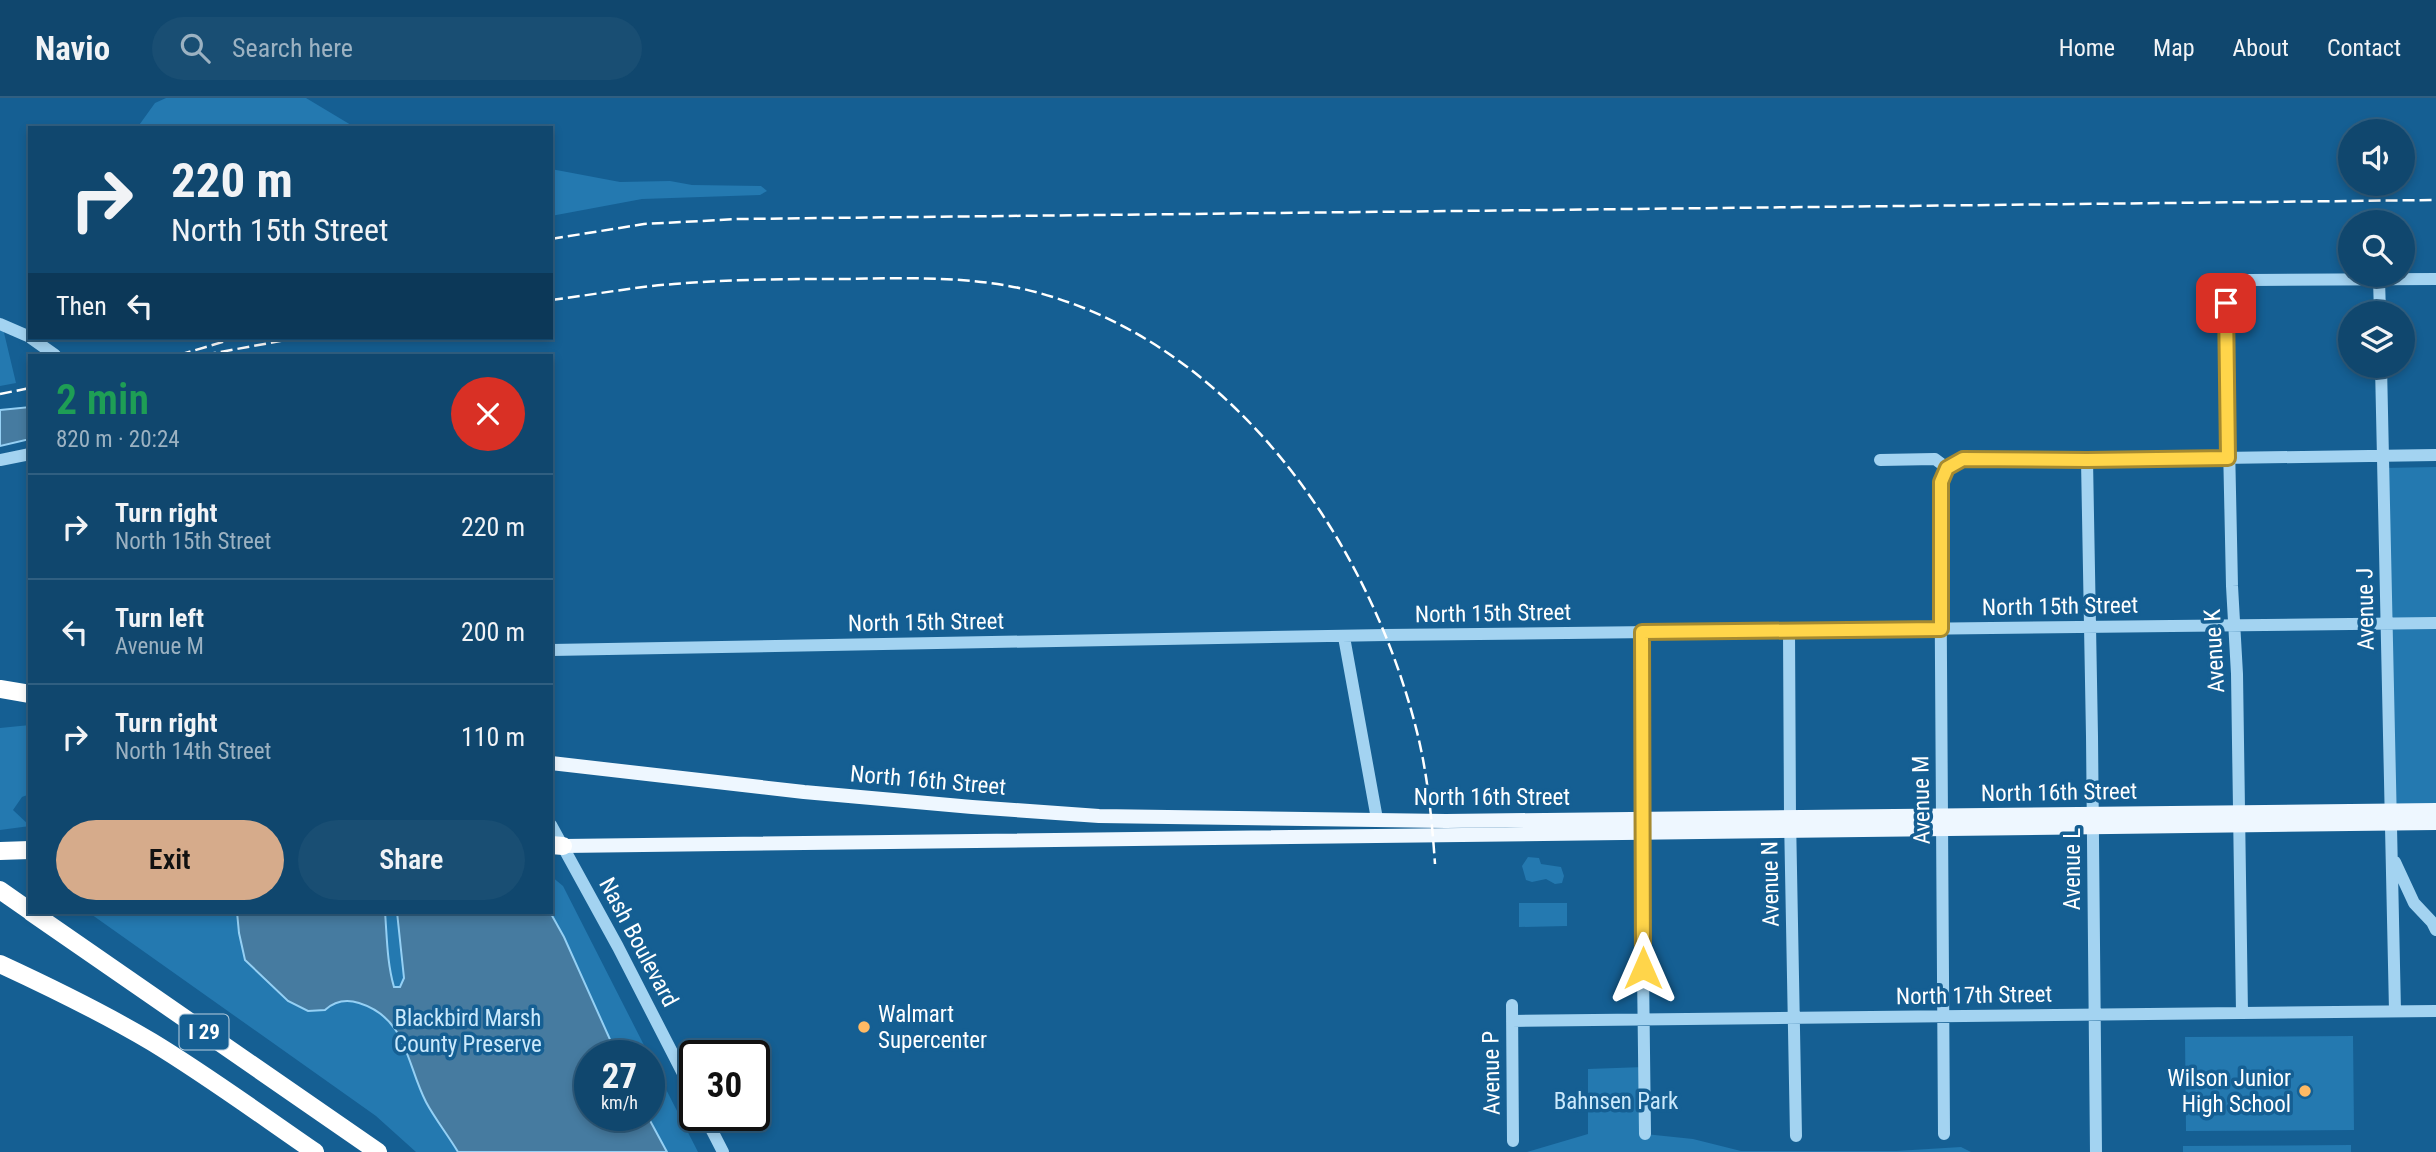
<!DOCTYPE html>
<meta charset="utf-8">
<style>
body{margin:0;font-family:"Roboto Condensed",sans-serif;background:#194e73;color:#f1f3f6;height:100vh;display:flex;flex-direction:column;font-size:26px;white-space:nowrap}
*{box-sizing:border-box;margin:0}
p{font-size:23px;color:#9cb2c2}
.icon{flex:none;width:38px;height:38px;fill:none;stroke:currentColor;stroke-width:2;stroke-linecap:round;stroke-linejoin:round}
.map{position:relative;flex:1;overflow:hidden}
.drawer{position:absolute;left:28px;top:256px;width:525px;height:560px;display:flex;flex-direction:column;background:#10476e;border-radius:0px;box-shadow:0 4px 10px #0003,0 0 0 2px #305f81}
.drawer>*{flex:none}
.hud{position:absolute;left:28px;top:28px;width:525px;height:214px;border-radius:0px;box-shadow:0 4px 10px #0003,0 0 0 2px #305f81;background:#10476e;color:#f1f3f6;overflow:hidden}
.tools{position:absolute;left:2338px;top:21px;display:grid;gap:14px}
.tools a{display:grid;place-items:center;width:77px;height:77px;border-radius:50%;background:#10476e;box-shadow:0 4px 10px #0003,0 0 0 2px #305f81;font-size:35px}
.speed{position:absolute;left:574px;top:942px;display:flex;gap:14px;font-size:35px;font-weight:700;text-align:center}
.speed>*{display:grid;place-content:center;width:91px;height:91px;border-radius:50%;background:#10476e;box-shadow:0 4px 10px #0003,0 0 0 2px #305f81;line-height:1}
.speed small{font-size:18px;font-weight:400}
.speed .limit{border:4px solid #111;border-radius:10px;background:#fff;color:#111}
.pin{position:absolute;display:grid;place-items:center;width:60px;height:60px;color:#fff;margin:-30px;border-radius:14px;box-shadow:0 4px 10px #0006}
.me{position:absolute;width:77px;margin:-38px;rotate:0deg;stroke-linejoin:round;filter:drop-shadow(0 0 5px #0008)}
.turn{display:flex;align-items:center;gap:24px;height:147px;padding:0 28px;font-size:32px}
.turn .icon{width:91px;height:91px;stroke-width:2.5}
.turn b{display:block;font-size:49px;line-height:60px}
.then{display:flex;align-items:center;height:66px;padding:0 28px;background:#0003;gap:14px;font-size:26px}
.round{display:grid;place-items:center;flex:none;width:74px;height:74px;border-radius:37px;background:#194e73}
.summary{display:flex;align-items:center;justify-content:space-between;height:119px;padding:0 28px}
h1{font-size:42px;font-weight:600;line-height:52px;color:#1e9e55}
.action{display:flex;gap:14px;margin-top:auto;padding:14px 28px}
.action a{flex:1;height:80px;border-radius:42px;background:#d6ab8b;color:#111;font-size:28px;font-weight:600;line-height:80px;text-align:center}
.action a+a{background:#194e73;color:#f1f3f6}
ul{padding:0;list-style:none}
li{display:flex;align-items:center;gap:21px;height:105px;padding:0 28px;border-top:2px solid #305f81}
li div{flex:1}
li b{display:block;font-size:26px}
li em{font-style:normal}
header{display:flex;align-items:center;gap:42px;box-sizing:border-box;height:98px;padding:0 35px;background:#10476e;border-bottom:2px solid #305f81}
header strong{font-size:33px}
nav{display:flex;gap:38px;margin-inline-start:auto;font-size:24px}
.search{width:490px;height:63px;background:#194e73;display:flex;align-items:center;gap:18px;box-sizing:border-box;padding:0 24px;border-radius:38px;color:#9cb2c2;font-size:26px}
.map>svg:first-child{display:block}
.green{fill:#2479b0}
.water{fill:#467ba0;stroke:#95d0f4;stroke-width:2}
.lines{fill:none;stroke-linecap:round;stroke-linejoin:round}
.minor{stroke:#a3d3f1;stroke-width:12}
.major{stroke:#eef7ff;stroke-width:14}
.highway{stroke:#fff;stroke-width:18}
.rail{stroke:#fff;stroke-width:2.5;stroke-dasharray:12 5;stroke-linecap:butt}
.route-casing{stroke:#a68a30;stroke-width:18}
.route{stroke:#ffd54a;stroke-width:12}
.poi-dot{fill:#ffba64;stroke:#155f93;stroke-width:2.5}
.labels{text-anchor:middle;stroke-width:7;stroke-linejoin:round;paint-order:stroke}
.shield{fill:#155f93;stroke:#b9cfdf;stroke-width:2}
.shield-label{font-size:21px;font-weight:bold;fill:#fff}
.street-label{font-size:23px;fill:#fff;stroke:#155f93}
.poi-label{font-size:23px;fill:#fff;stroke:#155f93;text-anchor:start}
.park-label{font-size:23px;fill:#cae9fc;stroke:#155f93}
</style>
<header>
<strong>Navio</strong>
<div class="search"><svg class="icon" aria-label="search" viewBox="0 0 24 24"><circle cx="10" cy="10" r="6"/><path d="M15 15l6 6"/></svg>Search here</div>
<nav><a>Home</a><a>Map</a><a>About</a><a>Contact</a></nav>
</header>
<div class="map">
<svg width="2436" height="1054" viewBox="0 0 2436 1054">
<rect width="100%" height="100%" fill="#155f93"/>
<path class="green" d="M166,0H306L356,30H137L155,5Z
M551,71L620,84L670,83L692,87L761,88L767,93L760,97L642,101L551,118Z
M0,218L16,285L0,288Z
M2436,369V712L2391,713L2383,370Z
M30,627V696L22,699L13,712L30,728L0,732V630Z
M1528,759L1539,760L1541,766L1561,769L1564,778L1562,785L1555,786L1546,781L1532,784L1526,782L1522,768Z
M551,778L563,788L649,957H590V1017H649V958L698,1054H416L376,1018L88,814H551Z
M1519,805H1567V828L1519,829Z
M2353,938L2354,1032L2186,1033L2185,939Z
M1644,969L1645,1036L1693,1041L1741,1053H1896L1961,1049L1971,1054H1527L1588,1036V971Z
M2351,1047V1054H2183V1048Z"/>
<path class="water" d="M30,309V341L0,348V312Z
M237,814H385C387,839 387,865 394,889H400L404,880L397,814H550L564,839L617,957H590V1017H647L667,1054H458C448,1037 435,1021 426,1004C406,965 407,920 359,905C346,901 335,903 325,912L308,913L288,903L245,862L239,835Z"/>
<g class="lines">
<path class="minor" d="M2379,182L2380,215
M0,226L30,239
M31,240L55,257
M2381,268L2395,913
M0,362L30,356
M1880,362L1935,361L1947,370
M2087,362L2092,638L2096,1054
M1789,532L1790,719L1796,1038
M1642,534L1640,626L1645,1036
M1344,539L1377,721
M551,552L1385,537L2436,525
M551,727L618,849L695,999
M2395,764L2414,805L2432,824L2436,832
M1512,907L1513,1043
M2242,915L2237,576L2232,488L2226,205C2230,191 2235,184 2250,182L2436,181
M1512,923L2436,913
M704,1017L723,1054
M1944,1036L1940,407C1941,387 1940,367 1963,361L2087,362L2436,357"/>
<path class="major" d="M551,665L804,694L972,709L1099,718L1446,723L2436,712
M563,748L2436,725"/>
<path class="highway" d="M0,591L30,596
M551,747L563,748
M0,753L30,752
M0,792L30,813
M31,814L378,1054
M0,866C52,890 103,915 152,944C208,978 261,1017 315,1054"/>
<path class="rail" d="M551,141L644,126L738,121L2436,102
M551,202C592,197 633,189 674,186C731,181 789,181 847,181C904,180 962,178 1019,190C1228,236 1370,441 1418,638C1428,680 1432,723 1435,766
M179,257L236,240
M204,257L297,240
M0,296L30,290"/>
</g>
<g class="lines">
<defs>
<path id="route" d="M1643,870L1642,534L1941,531V384L1947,370L1963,361L2087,362L2228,360L2226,205"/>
</defs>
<use href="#route" class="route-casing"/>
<use href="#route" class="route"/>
</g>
<g class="poi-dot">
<circle cx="864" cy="929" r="7"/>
<circle cx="2305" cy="993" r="7"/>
</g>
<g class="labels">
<rect class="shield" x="179.5" y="916.5" width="49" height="35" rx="5"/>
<g class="shield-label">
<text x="204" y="941">I 29</text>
</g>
<g class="street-label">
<text transform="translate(2060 508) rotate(-1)" y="8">North 15th Street</text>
<text transform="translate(2365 511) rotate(-91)" y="8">Avenue J</text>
<text transform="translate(1493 515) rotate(-1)" y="8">North 15th Street</text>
<text transform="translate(926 524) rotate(-1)" y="8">North 15th Street</text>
<text transform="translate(2214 553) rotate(-93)" y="8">Avenue K</text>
<text transform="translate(928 682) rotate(5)" y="8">North 16th Street</text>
<text transform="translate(2059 694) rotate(-1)" y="8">North 16th Street</text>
<text x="1492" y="707">North 16th Street</text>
<text transform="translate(1921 702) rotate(-91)" y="8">Avenue M</text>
<text transform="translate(2072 771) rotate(-90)" y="8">Avenue L</text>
<text transform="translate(1770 786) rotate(-91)" y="8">Avenue N</text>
<text transform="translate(639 844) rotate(62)" y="8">Nash Boulevard</text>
<text transform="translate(1974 897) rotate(-1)" y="8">North 17th Street</text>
<text transform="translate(1491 975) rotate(-91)" y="8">Avenue P</text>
</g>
<g class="poi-label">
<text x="878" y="924">Walmart<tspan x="878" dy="26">Supercenter</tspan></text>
<text x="2291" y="988" text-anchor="end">Wilson Junior<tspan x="2291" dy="26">High School</tspan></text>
</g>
<g class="park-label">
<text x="468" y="928">Blackbird Marsh<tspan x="468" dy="26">County Preserve</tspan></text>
<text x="1616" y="1011">Bahnsen Park</text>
</g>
</g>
</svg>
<div class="tools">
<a><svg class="icon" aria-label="sound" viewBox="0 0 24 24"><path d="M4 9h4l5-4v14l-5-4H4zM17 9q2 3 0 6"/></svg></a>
<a><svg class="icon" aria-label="search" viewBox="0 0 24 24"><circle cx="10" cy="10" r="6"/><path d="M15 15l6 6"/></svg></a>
<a><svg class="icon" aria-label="layers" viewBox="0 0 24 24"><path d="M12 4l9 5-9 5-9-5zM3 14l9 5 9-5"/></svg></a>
</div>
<div class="speed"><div>27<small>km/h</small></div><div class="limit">30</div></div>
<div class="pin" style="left:2226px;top:205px;background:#d93025"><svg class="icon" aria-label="arrive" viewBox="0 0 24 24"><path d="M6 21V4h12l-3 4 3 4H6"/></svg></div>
<svg class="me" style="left:1643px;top:870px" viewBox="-20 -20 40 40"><path d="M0-17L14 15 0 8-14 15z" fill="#ffd54a" stroke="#fff" stroke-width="4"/></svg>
<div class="hud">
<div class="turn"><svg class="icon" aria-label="right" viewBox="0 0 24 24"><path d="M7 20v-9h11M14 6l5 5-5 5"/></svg><div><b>220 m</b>North 15th Street</div></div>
<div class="then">Then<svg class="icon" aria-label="left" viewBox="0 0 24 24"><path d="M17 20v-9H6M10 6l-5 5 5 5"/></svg></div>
</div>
<section class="drawer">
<div class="summary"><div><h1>2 min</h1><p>820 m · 20:24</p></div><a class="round" style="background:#d93025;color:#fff"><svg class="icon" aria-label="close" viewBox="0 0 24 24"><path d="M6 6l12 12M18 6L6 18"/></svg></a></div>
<ul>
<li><svg class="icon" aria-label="right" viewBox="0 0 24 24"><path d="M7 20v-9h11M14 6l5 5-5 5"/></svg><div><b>Turn right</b><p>North 15th Street</p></div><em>220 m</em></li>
<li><svg class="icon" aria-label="left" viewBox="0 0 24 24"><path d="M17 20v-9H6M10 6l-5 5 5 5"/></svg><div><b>Turn left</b><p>Avenue M</p></div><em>200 m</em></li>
<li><svg class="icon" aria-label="right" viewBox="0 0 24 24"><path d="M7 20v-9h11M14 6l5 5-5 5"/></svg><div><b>Turn right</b><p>North 14th Street</p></div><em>110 m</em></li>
</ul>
<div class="action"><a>Exit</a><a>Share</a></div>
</section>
</div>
